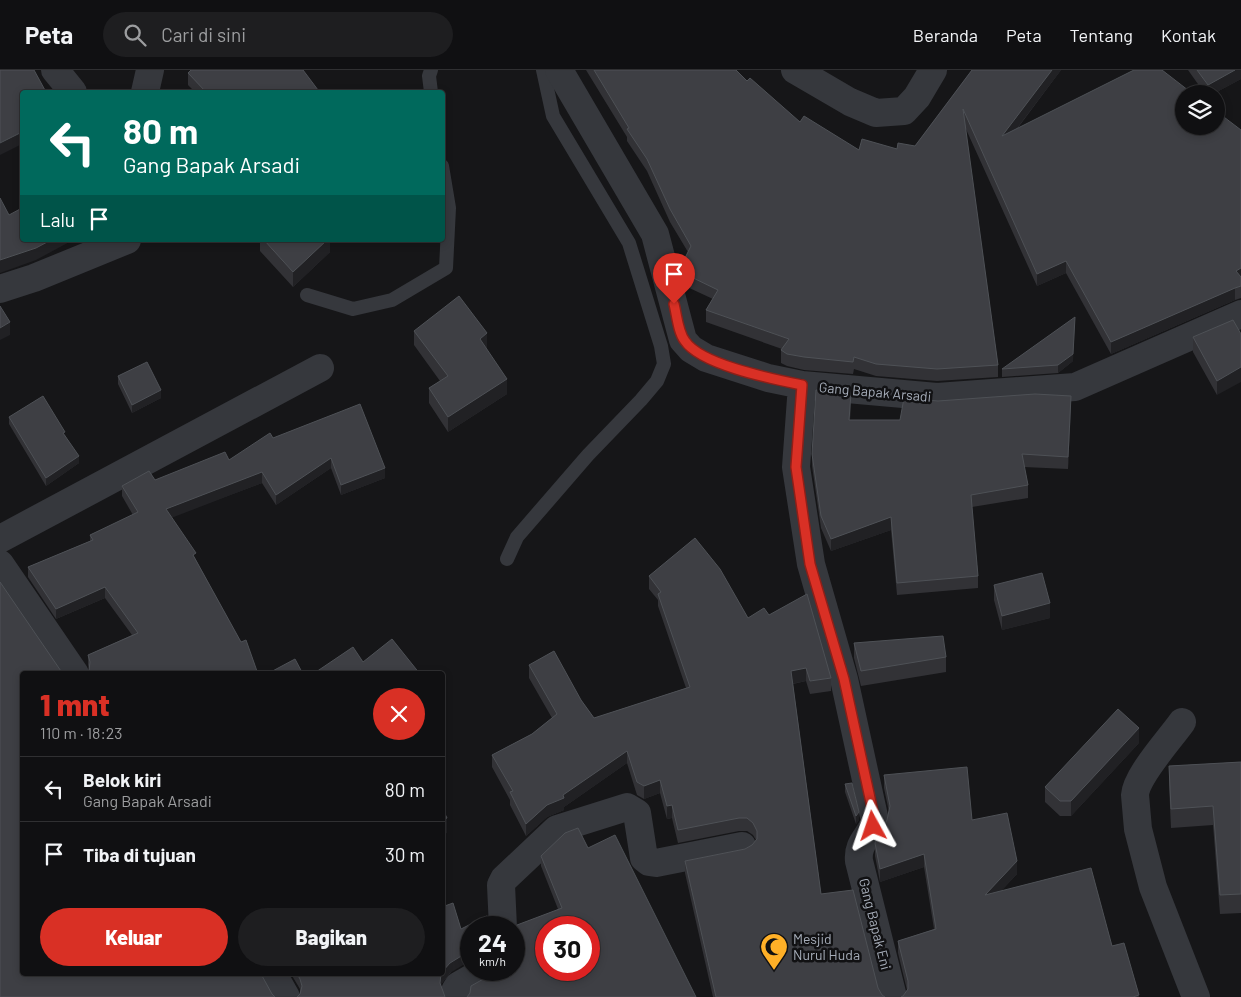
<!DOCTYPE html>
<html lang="id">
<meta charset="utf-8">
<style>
body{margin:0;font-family:Barlow,sans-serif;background:#1e1e20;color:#f1f3f6;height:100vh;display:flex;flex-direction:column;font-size:19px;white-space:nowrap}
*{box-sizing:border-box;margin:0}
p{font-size:16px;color:#9c9d9f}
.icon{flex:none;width:28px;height:28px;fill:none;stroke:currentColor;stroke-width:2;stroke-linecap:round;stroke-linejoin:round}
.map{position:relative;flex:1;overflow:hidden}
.side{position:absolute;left:20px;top:601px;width:425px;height:305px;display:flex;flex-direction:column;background:#101012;border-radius:5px;box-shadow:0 2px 8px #0003,0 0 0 1px #303032}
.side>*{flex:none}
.hud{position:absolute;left:20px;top:20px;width:425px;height:152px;border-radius:5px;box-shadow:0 2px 8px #0003,0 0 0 1px #303032;background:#00695c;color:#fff;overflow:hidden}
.controls{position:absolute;left:1175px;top:15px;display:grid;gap:10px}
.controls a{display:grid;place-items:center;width:50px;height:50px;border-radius:50%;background:#101012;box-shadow:0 2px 8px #0003,0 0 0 1px #303032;font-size:25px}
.speed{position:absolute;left:460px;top:846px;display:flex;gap:10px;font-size:25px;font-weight:700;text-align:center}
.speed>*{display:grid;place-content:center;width:65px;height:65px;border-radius:50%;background:#101012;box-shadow:0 2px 8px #0003,0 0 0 1px #303032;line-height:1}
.speed small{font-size:12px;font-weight:400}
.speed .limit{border:8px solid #d22;background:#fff;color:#111}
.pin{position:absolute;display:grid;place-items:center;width:42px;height:42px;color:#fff;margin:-51px -21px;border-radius:50% 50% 50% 0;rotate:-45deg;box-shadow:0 0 5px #0007}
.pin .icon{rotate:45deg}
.me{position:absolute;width:55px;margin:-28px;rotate:355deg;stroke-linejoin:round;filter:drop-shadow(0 0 4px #0008)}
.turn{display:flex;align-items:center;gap:18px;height:105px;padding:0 20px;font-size:22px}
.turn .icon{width:65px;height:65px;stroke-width:2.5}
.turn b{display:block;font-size:35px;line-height:42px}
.then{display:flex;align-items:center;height:48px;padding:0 20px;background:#0003;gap:10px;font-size:19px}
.round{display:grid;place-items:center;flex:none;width:52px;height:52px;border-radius:26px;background:#1e1e20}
.summary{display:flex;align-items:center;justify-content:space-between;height:85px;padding:0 20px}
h1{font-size:30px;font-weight:800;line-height:38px;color:#d93025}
.cta{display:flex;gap:10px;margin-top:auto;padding:10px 20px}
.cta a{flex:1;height:58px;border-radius:30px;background:#d93025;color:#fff;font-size:20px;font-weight:800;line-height:58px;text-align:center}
.cta a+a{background:#1e1e20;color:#f1f3f6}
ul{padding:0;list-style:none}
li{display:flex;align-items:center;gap:15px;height:65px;padding:0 20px;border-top:1px solid #303032}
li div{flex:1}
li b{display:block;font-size:19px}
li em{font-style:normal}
header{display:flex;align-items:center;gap:30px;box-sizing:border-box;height:70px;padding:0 25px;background:#101012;border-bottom:1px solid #303032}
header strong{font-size:24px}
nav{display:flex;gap:28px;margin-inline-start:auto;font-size:18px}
.search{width:350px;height:45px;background:#1e1e20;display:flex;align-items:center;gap:12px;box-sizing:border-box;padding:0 18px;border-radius:28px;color:#9c9d9f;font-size:19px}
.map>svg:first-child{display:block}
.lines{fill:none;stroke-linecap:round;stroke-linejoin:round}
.lane{stroke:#36383d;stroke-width:14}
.street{stroke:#36383d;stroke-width:28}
.wall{fill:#323236}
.shaded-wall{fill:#212124}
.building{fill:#3e3f44;stroke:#4e5156;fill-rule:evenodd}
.route-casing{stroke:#8d1f18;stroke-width:12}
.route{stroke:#d93025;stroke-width:9}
.labels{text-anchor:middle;stroke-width:5;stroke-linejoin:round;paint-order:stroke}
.street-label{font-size:14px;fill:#a6adb9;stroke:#111113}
.poi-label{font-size:14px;fill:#a6adb9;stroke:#111113;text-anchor:start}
</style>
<header>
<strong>Peta</strong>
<div class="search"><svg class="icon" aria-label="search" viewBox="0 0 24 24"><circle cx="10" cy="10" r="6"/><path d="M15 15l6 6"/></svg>Cari di sini</div>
<nav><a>Beranda</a><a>Peta</a><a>Tentang</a><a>Kontak</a></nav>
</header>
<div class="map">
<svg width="1241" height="927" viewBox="0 0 1241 927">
<rect width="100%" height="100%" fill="#161618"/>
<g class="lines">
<path class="lane" d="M431,0L429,6L431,22
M307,225L353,239L392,230L446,198L449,138L442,96
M507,489L517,467L588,385L641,330L657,311L664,294L661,276L629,173L553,46L543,0"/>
<path class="street" d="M55,0L73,22
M559,0L655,164L683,270L691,279L706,288L768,308L802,315L937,327L1075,317L1241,244
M795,0L850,32L876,43L904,41L917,27L933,0
M145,22L150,0
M0,219L34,208L127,170
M802,315L796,397L811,494L844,609L875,751C870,767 857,772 859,791L893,927
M0,469L320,298
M0,494L75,604
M1182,652C1170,669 1136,706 1135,725L1138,759L1153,817L1196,927
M503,858L501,815L504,809L557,759L627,737L637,743L644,788L649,792L656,793L742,776
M273,904L286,927
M456,927L455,921L458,916L486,900"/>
</g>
<path class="wall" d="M586,0H736L747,11L800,52L859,80L897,79L915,76L972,0H1061L1017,59L1241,60V228L1235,230L1111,284L1066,203L1037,216L965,57L998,295V307L937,311L876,306L854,299L853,304L804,300L787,296L781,293V280L782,279L706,252V240L713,229L685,216L682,206V194L688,182L670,152L647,101L627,71V67Z
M1188,0H1241V9L1213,24H1205Z
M188,3L318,22H195L188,15Z
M260,170H330V182L293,217L260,181Z
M414,261L487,278L486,279L507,324L448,362L429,333V318L440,311L414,275Z
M1241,264L1217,325L1193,282V267Z
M1073,291L1058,303L1002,307V299Z
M118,306L161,328L132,343L118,314Z
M938,331L1071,338L1068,399L1024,397L1028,415V428L972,437L978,506V518L897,525L891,460L831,481L821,458L812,396V384L851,335L850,350H900Z
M9,347L65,365L79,393L46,416L9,354Z
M273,368L385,408L341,425L331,398L276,435L262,413L171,447L196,490L258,604L89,599L88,595V585L132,565L105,528L56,549L28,507V497L90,471V465L133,445L122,426V416L155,410L229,390Z
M649,506L748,548L769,545L831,608V621L810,624L806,611L793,614L821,824L882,925L885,927H713L685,803V791L745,779L752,775L756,770L753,765L747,761H739L678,773L672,748L667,749L660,723L644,729L637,725L627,693L564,737V740L547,747L526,766L510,735V730L492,697V685L532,664L552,648L529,608V595L581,630L594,648L686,618L658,536V530L649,519Z
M994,515L1050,548L1002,560L994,530Z
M854,573L946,587V602L861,616L854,588Z
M1139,673L1071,746H1060L1045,732V717Z
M1241,692V843L1220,844L1213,755L1171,758L1169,715V696Z
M884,705L972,750L1017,804L1001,821L1112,876L1139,927L903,926L907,920L898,883V871L934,859L924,797L880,812L875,786V773L887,750L889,742L884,718Z
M845,714L859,750L856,754L845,722Z
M588,778L696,927L494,903L558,839L541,796V786Z
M490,857L442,913L300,924V919L291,904H442L461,859Z"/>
<path class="shaded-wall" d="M1052,0H1061L1002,78V66Z
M1235,0H1241V9L1213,24H1208V15Z
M22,62V74L0,85V73Z
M51,170H73L36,190L0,203V190Z
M327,170H330V182L293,217V202Z
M1066,191V203L1037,216V204Z
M1241,198V210L1236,201Z
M1235,218V230L1111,284V272Z
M10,252V265L0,270V258Z
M1075,254L1073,291L1058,303V295Z
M487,263V278L480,284V269Z
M1241,297V312L1217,325V311Z
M507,309V324L448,362V347Z
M161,320V328L132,343V335Z
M851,323V335L849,363V350Z
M1071,326V338L1068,399V387Z
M79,386V393L46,416V408Z
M331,388V398L276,435V425Z
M385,398V408L341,425V415Z
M262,402V413L166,450V439Z
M891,447V460L831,481V469Z
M105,517V528L56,549V539Z
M1050,533V548L1002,560V546Z
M806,598V611L791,614V601Z
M1139,658V673L1071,746V731Z
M627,681V693L564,737V740L547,747L526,766V754L547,735L563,725Z
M660,710V723L644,729V716Z
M672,735V748L667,749V736Z
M859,742V750L856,754V746Z
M447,748V763L442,765V750Z
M924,784V797L880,812V799Z
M1017,791V804L985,838V825Z
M471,880V890L450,903L442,913L440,923V913L442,902L450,893Z"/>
<path class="building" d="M0,0H34L46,22H22V62L0,73Z
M191,0H303L318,20L316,22H206L188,3Z
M594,0H736L747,11L750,8L800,52L804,46L859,80L862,69L897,79L898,73L915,76L972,0H1052L1002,66L1134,0H1162L1193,24H1184V56H1216V41L1241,60V198L1236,201L1241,207V216L1235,218L1111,272L1066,191L1037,204L963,39L998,295L937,299L876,294L854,287L853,292L804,287L787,284L781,280L789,269L706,240L718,220L685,204L682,194L691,176L670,139L647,89L627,59L629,58Z
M1197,0H1235L1208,15Z
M0,128L9,145L22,138V170H51L36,178L0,190Z
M264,170H327L293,202Z
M459,226L487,263L480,269L507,309L448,347L429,318L448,306L414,261Z
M0,236L10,252L0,258Z
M1075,247L1073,284L1058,295L1002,299Z
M1233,250L1241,264V297L1217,311L1193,267Z
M147,292L161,320L132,335L118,306Z
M816,320L851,323L849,350H900L904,328L938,331L1035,324L1071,326L1068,387L1022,384L1028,415L971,425L978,506L897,513L891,447L831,469L821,446L812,384Z
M43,326L65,362L63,363L79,386L46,408L9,347Z
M360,334L385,398L341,415L331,388L276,425L262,402L166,439L196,483L193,485L241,572L246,570L258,604H86L89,600L90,592L88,585L138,563L105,517L56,539L28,497L93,470L90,465L138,442L122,416L149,401L155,410L225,382L229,390L270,363L273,368Z
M695,468L720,499L748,548L764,538L769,545L807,524L831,608L810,611L806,598L791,601L821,824L853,820L878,918L882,925L885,927H716L685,791L745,779L752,775L757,769V761L753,753L747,748H739L678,760L672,735L667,736L660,710L644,716L637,712L627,681L563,725L564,728L547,735L526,754L510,722L513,721L492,685L532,664L557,644L529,595L554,581L581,630L594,648L690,617L658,524L661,522L649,506Z
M1042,503L1050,533L1002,546L994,515Z
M0,512L63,604H22V904H261L272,924L275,927H0Z
M943,566L946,587L861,601L854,573Z
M392,569L420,604H313L353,577L363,592Z
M295,589L303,604H267Z
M1118,639L1139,658L1071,731H1060L1045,717Z
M1241,692V824L1220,825L1213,736L1171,739L1169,696Z
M967,697L972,750L1007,743L1017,791L985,825L1091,798L1112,876L1124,873L1139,925L1133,927H901L903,926L908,919V911L898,871L936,859L924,784L880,799L875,773L887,750L890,736L884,705Z
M852,713L859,742L856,746L845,714Z
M442,738L447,748L442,750Z
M578,758L588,778L615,765L696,927H467L470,923L471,916L494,903L497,900H514V858L517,855L562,838L541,786L565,763ZM546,858H589V900H546Z
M453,833L461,859L487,846L490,857L491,858H471V880L450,893L442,902V837Z
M297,904H441L440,913L445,927H297L300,924L302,916L300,909Z"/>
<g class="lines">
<defs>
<path id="route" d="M674,234C677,246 678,262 685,271C701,295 773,309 802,315L796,397L810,494L844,609L875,751L873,756"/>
</defs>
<use href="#route" class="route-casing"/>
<use href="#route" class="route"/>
</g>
<defs>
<symbol id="mosque-pin" viewBox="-11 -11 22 30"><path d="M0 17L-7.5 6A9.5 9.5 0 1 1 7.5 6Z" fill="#ffb027" stroke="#111113"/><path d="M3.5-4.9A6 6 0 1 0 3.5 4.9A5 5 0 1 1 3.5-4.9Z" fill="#111"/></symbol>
</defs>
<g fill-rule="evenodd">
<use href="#mosque-pin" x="758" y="861" width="32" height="43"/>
</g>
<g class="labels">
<g class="street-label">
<text transform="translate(875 322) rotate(5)" y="5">Gang Bapak Arsadi</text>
<text transform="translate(875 854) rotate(76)" y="5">Gang Bapak Eni</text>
</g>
<g class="poi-label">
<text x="793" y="874">Mesjid<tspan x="793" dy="16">Nurul Huda</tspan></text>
</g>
</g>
</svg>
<div class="controls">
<a><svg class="icon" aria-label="layers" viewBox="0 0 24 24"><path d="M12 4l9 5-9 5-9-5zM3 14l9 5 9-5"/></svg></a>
</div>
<div class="speed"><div>24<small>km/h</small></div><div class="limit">30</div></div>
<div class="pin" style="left:674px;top:234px;background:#d93025"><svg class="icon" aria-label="arrive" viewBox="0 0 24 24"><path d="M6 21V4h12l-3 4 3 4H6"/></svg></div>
<svg class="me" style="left:873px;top:756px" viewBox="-20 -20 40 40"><path d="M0-17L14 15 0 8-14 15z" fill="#d93025" stroke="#fff" stroke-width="4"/></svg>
<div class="hud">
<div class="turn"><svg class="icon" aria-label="left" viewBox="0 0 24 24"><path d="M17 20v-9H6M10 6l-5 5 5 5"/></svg><div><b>80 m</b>Gang Bapak Arsadi</div></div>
<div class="then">Lalu<svg class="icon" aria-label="arrive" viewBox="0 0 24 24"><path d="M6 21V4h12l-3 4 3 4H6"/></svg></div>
</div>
<section class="side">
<div class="summary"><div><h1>1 mnt</h1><p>110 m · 18:23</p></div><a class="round" style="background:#d93025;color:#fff"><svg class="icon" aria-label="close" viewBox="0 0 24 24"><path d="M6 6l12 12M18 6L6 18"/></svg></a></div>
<ul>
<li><svg class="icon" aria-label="left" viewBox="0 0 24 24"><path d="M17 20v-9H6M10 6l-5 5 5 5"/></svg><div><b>Belok kiri</b><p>Gang Bapak Arsadi</p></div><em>80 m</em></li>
<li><svg class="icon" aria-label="arrive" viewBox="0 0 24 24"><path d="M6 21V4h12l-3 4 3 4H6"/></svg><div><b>Tiba di tujuan</b></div><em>30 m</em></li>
</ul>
<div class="cta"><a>Keluar</a><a>Bagikan</a></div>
</section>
</div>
